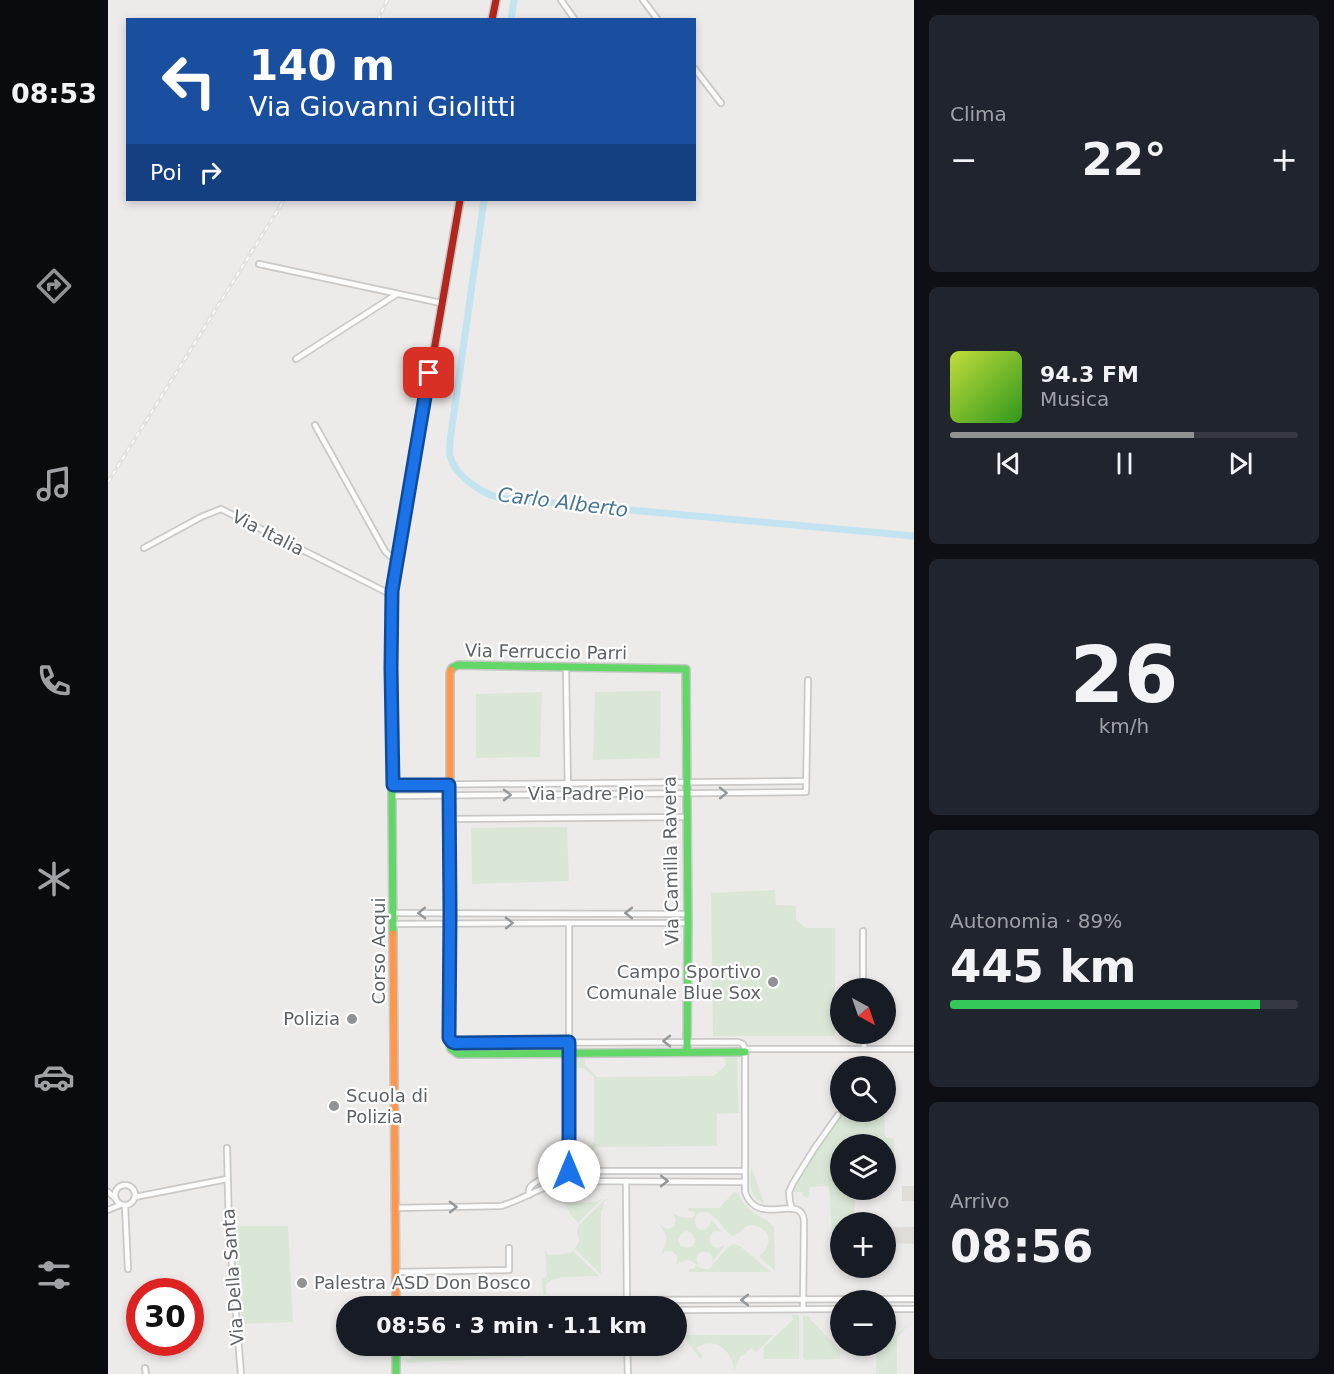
<!DOCTYPE html>
<html lang="it">
<meta charset="utf-8">
<style>
:root{--surface:#171b24;--page:#20242c;--text:#f1f3f6;--muted:#9ea1a6;--line:#363941;--accent:#909293}
body{margin:0;font-family:"DejaVu Sans",sans-serif;background:var(--page);color:var(--text);height:100vh;display:flex;flex-direction:column;font-size:22px;white-space:nowrap}
*{box-sizing:border-box;margin:0}
p{font-size:20px;color:var(--muted)}
.icon{flex:none;width:33px;height:33px;fill:none;stroke:currentColor;stroke-width:2;stroke-linecap:round;stroke-linejoin:round}
.map{position:relative;flex:1;overflow:hidden}
.panel{display:flex;flex-direction:column;gap:15px;padding:15px;background:#0d0f14;width:420px}
.panel>*{flex:none}
.guide{position:absolute;left:18px;top:18px;width:570px;height:183px;border-radius:0px;box-shadow:0 3px 9px #0003;background:#1a4fa0;color:#fff;overflow:hidden}
.needle{width:39px;rotate:140deg}
.tools{position:absolute;left:722px;top:978px;display:grid;gap:12px}
.tools a{display:grid;place-items:center;width:66px;height:66px;border-radius:50%;background:var(--surface);box-shadow:0 3px 9px #0003;font-size:30px}
.speed{position:absolute;left:18px;top:1278px;display:flex;gap:12px;font-size:30px;font-weight:700;text-align:center}
.speed>*{display:grid;place-content:center;width:78px;height:78px;border-radius:50%;background:var(--surface);box-shadow:0 3px 9px #0003;line-height:1}
.speed .limit{border:9px solid #d22;background:#fff;color:#111}
.pin{position:absolute;display:grid;place-items:center;width:51px;height:51px;color:#fff;margin:-26px;border-radius:12px;box-shadow:0 3px 9px #0006}
.me{position:absolute;width:66px;margin:-33px;rotate:0deg;stroke-linejoin:round;filter:drop-shadow(0 0 4px #0008)}
.turn{display:flex;align-items:center;gap:21px;height:126px;padding:0 24px;font-size:27px}
.turn .icon{width:78px;height:78px;stroke-width:2.5}
.turn b{display:block;font-size:42px;line-height:51px}
.then{display:flex;align-items:center;height:57px;padding:0 24px;background:#0003;gap:12px;font-size:22px}
.big{font-size:45px;font-weight:600;line-height:1.1}
.panel .widget{flex:1;display:flex;flex-direction:column;justify-content:center;gap:9px;min-width:0;padding:0 21px;border-radius:9px;background:var(--page)}
.panel .dial{align-items:center;gap:0}
.dial b{font-size:78px;line-height:1}
.song{display:flex;align-items:center;gap:18px}
.cover{width:72px;height:72px;border-radius:9px;background:linear-gradient(135deg,hsl(70 70% 55%),hsl(110 70% 35%))}
.played{height:6px;border-radius:3px;background:linear-gradient(90deg,var(--accent) 70%,var(--line) 70%)}
.keys{display:flex;justify-content:space-around;direction:ltr}
.heat{display:flex;justify-content:space-between;align-items:center;font-size:33px;direction:ltr}
.charge{height:9px;border-radius:4px;background:linear-gradient(90deg,#34c759 89%,var(--line) 0)}
.trip{position:absolute;left:228px;top:1296px;width:351px;height:60px;border-radius:30px;background:var(--surface);box-shadow:0 3px 9px #0003;font-weight:600;line-height:60px;text-align:center}
main{display:flex;flex:1;min-height:0}
.tab-bar{display:flex;flex-direction:column;width:108px;justify-content:space-around;align-items:center;background:#090b0e;color:var(--muted)}
.tab-bar .icon{width:42px;height:42px}
.tab-bar .on{color:var(--accent)}
.tab-bar b{font-size:27px;color:var(--text)}
.map>svg:first-child{display:block}
</style>
<main>
<nav class="tab-bar">
<b>08:53</b>
<svg class="icon on" aria-label="directions" viewBox="0 0 24 24"><path d="M12 3l9 9-9 9-9-9zM9 14v-3h6M13 9l2 2-2 2"/></svg>
<svg class="icon" aria-label="music" viewBox="0 0 24 24"><path d="M9 18V5l10-2v13"/><circle cx="6" cy="18" r="3"/><circle cx="16" cy="16" r="3"/></svg>
<svg class="icon" aria-label="phone" viewBox="0 0 24 24"><path d="M5 4h4l2 5-3 2q2 4 5 5l2-3 5 2v4C11 20 4 13 5 4z"/></svg>
<svg class="icon" aria-label="climate" viewBox="0 0 24 24"><path d="M12 3v18M4 7l16 10M4 17L20 7"/></svg>
<svg class="icon" aria-label="car" viewBox="0 0 24 24"><path d="M5 17H2v-5l4-1 3-4h7l3 4 3 1v5h-3M9 17h6M6 11h13"/><circle cx="7" cy="17" r="2"/><circle cx="17" cy="17" r="2"/></svg>
<svg class="icon" aria-label="filters" viewBox="0 0 24 24"><path d="M4 7h16M4 17h16"/><circle cx="9" cy="7" r="2"/><circle cx="15" cy="17" r="2"/></svg>
</nav>
<div class="map">
<svg width="806" height="1374" viewBox="0 0 806 1374">
<rect width="100%" height="100%" fill="#edebe9"/>
<g fill="#e0ddd9">
<rect x="794" y="1186" width="12" height="15"/>
<path d="M777 1227H806V1244L777 1243Z"/>
</g>
<g fill="#dae7d6" fill-rule="evenodd">
<path d="M553 691 552 758 485 760 487 692Z"/>
<path d="M434 692 432 757 368 758V694Z"/>
<path d="M459 827 461 881 364 884 363 828Z"/>
<path d="M667 890 668 905 688 906V920L698 928H727V1036H605L603 893Z"/>
<path d="M617 1056H629L631 1113 609 1114V1146L489 1147 478 1157 477 1165H466L467 1153H475L486 1142V1077L475 1068H466V1057H477V1065L489 1077 606 1076 618 1065Z"/>
<path d="M732 1112H776L777 1137 786 1138V1165L777 1164V1144H732V1190H768L769 1196H747L746 1222H732V1226L726 1231 724 1236 721 1186 702 1187 700 1198 695 1196 694 1192H681L685 1183Z"/>
<path d="M643 1166 656 1203C640 1197 642 1181 643 1166Z"/>
<path d="M626 1192 631 1194C637 1212 653 1215 666 1226L667 1271 651 1256C655 1253 659 1250 660 1244 663 1234 653 1224 642 1225 635 1227 632 1234 625 1236 612 1229 605 1204 589 1214 582 1230 599 1237 604 1220L614 1232 607 1231C602 1234 600 1239 603 1245L610 1248 617 1245 605 1261 603 1254C593 1247 584 1256 591 1266L585 1262 579 1260 567 1265 569 1261V1256L564 1251H557L553 1255C559 1239 562 1240 552 1225L559 1229 566 1227 568 1219 564 1213C572 1217 578 1220 587 1216L586 1214 587 1212 581 1211 580 1209 581 1208H611ZM578 1231 584 1233 587 1240 585 1246 579 1248 573 1246 570 1240 573 1234Z"/>
<path d="M495 1198 470 1223 462 1214 457 1203 488 1202Z"/>
<path d="M498 1199H500L496 1202 494 1210 493 1211V1274L467 1249 471 1241 469 1232 471 1225Z"/>
<path d="M127 1226H180L185 1322 134 1324Z"/>
<path d="M626 1244 632 1246 663 1272H580L582 1269 587 1268V1265L595 1269H601L620 1247Z"/>
<path d="M437 1251 440 1255C450 1253 456 1256 465 1251L491 1276 452 1277 451 1279 443 1280 438 1285V1295H435L434 1280 439 1275Z"/>
<path d="M683 1315H691V1358L690 1359H656L655 1348 686 1319Z"/>
<path d="M695 1316H703L701 1318 732 1350V1359L697 1360 695 1358Z"/>
<path d="M799 1325 798 1327 789 1337V1374H768V1366L769 1353Z"/>
<path d="M569 1335H666L648 1352 643 1348 635 1356 633 1355 627 1369 626 1371C625 1356 614 1341 598 1344 594 1344 591 1346 588 1348L595 1356 592 1359 577 1338 569 1342Z"/>
<path d="M346 1346H434L415 1357 298 1363V1359H303L304 1356 346 1355Z"/>
<path d="M733 1346H773L768 1351 753 1353 747 1347Z"/>
</g>
<g fill="none" stroke-linecap="round" stroke-linejoin="round">
<g stroke="#c3e3f1" stroke-width="7">
<path d="M403 20 406 0"/>
<path d="M376 200 342 441C342 446 341 451 342 456 347 476 372 492 391 498L806 536"/>
</g>
<defs>
<g id="street">
<path d="M453 0 467 20"/>
<path d="M535 0 550 20"/>
<path d="M586 68 613 103"/>
<path d="M151 264 333 303"/>
<path d="M188 359 289 294"/>
<path d="M207 425 277 551 282 556 289 560"/>
<path d="M36 548 93 517 113 509 284 595"/>
<path d="M458 668 460 794"/>
<path d="M285 785 698 781"/>
<path d="M285 796 698 792 700 680"/>
<path d="M341 819 578 817"/>
<path d="M286 913 579 914"/>
<path d="M286 924 461 923H580"/>
<path d="M755 931V988"/>
<path d="M756 1034V1049H806"/>
<path d="M343 1041 347 1043 630 1042 635 1044 637 1049V1192C650 1229 693 1191 696 1221L695 1309"/>
<path d="M637 1049H756"/>
<path d="M119 1148 121 1229 133 1374"/>
<path d="M461 1181V923"/>
<path d="M518 1181 519 1306"/>
<circle cx="17" cy="1195" r="10"/>
<path d="M0 1192 7 1198"/>
<path d="M421 1195C421 1190 420 1189 423 1186 430 1179 451 1172 461 1171H636"/>
<path d="M27 1197 119 1179"/>
<path d="M17 1206 20 1269"/>
<path d="M286 1208 393 1206C417 1199 436 1184 461 1181L636 1182"/>
<path d="M684 1209 682 1202 681 1192 685 1183 706 1149 730 1115"/>
<path d="M0 1210 12 1205"/>
<path d="M287 1272 401 1270V1248"/>
<path d="M288 1305 519 1300 806 1299"/>
<path d="M777 1309H806"/>
<path d="M568 1310 732 1309"/>
<path d="M519 1346 520 1374"/>
<path d="M37 1368 38 1374"/>
</g>
<g id="fast">
<path d="M343 670 344 668 350 665 578 669 580 923 579 1052"/>
<path d="M342 863 341 1038 343 1049 350 1054 637 1052"/>
<path d="M285 934 283 668 285 585 298 513"/>
<path d="M288 1346V1374"/>
</g>
<g id="slow">
<path d="M342 863V673L343 670"/>
<path d="M285 934 288 1306"/>
</g>
<g id="jam">
<path d="M384 20 388 0"/>
<path d="M298 513 352 200"/>
</g>
</defs>
<use href="#street" stroke="#cac9c8" stroke-width="8"/>
<use href="#fast" stroke="#c7c8c8" stroke-width="10"/>
<use href="#slow" stroke="#c7c8c8" stroke-width="10"/>
<use href="#jam" stroke="#c7c8c8" stroke-width="10"/>
<use href="#street" stroke="#fcfcfc" stroke-width="4.5"/>
<use href="#fast" stroke="#63d668" stroke-width="7"/>
<use href="#slow" stroke="#ff974d" stroke-width="7"/>
<use href="#jam" stroke="#b3261e" stroke-width="7"/>
<defs>
<g id="rail">
<path d="M270 20 279 0"/>
<path d="M0 482 176 200"/>
</g>
</defs>
<use href="#rail" stroke="#e3e2e2" stroke-width="4"/>
<use href="#rail" stroke="#fff" stroke-width="1.5" stroke-dasharray="4.5" stroke-linecap="butt"/>
</g>
<defs><path id="oneway-chevron" d="M-2-3.5L2.5 0L-2 3.5" fill="none" stroke-width="1.6" stroke-linecap="round" stroke-linejoin="round" transform="scale(1.5)"/></defs>
<g stroke="#95989a">
<use href="#oneway-chevron" transform="translate(615 793) rotate(-1)"/>
<use href="#oneway-chevron" transform="translate(399 795) rotate(-1)"/>
<use href="#oneway-chevron" transform="translate(314 913) rotate(179)"/>
<use href="#oneway-chevron" transform="translate(521 913) rotate(-180)"/>
<use href="#oneway-chevron" transform="translate(401 923) rotate(-1)"/>
<use href="#oneway-chevron" transform="translate(559 1041) rotate(180)"/>
<use href="#oneway-chevron" transform="translate(556 1181)"/>
<use href="#oneway-chevron" transform="translate(345 1207) rotate(-1)"/>
<use href="#oneway-chevron" transform="translate(637 1300) rotate(180)"/>
</g>
<g fill="none" stroke-linecap="round" stroke-linejoin="round">
<defs>
<path id="route" d="M321 373 284 591 283 668 285 785H341L342 913 341 1038 344 1042 347 1043 461 1042V1171"/>
</defs>
<use href="#route" stroke="#114b97" stroke-width="15"/>
<use href="#route" stroke="#1a73e8" stroke-width="10"/>
</g>
<g fill="#909293" stroke="#fff" stroke-width="2">
<circle cx="665" cy="982" r="6"/>
<circle cx="244" cy="1019" r="6"/>
<circle cx="226" cy="1106" r="6"/>
<circle cx="194" cy="1283" r="6"/>
</g>
<g text-anchor="middle" stroke-width="4.5" stroke-linejoin="round" paint-order="stroke">
<g font-size="18" fill="#5e6265" stroke="#fff">
<text transform="translate(160 533) rotate(27)" y="6">Via Italia</text>
<text transform="translate(438 652) rotate(1)" y="6">Via Ferruccio Parri</text>
<text x="478" y="800">Via Padre Pio</text>
<text transform="translate(563 861) rotate(-91)" y="6">Via Camilla Ravera</text>
<text transform="translate(271 951) rotate(-90)" y="6">Corso Acqui</text>
<text transform="translate(125 1277) rotate(-94)" y="6">Via Della Santa</text>
</g>
<g font-size="18" fill="#5e6265" stroke="#fff" text-anchor="end">
<text x="653" y="978">Campo Sportivo<tspan x="653" dy="21">Comunale Blue Sox</tspan></text>
<text x="232" y="1025">Polizia</text>
<text x="238" y="1102" text-anchor="start">Scuola di<tspan x="238" dy="21">Polizia</tspan></text>
<text x="206" y="1289" text-anchor="start">Palestra ASD Don Bosco</text>
</g>
<g font-size="20" font-style="italic" fill="#487795" stroke="#fff">
<text transform="translate(455 502) rotate(7)" y="7">Carlo Alberto</text>
</g>
</g>
</svg>
<div class="tools">
<a><svg class="needle" viewBox="-14 -14 28 28"><path d="M0-13l5 13h-10z" fill="#e53935"/><path d="M0 13l5-13h-10z" fill="#9ea1a6"/></svg></a>
<a><svg class="icon" aria-label="search" viewBox="0 0 24 24"><circle cx="10" cy="10" r="6"/><path d="M15 15l6 6"/></svg></a>
<a><svg class="icon" aria-label="layers" viewBox="0 0 24 24"><path d="M12 4l9 5-9 5-9-5zM3 14l9 5 9-5"/></svg></a>
<a>+</a>
<a>−</a>
</div>
<div class="speed"><div class="limit">30</div></div>
<div class="pin" style="left:321px;top:373px;background:#d93025"><svg class="icon" aria-label="arrive" viewBox="0 0 24 24"><path d="M6 21V4h12l-3 4 3 4H6"/></svg></div>
<svg class="me" style="left:461px;top:1171px" viewBox="-20 -20 40 40"><circle r="19" fill="#fff"/><path d="M0-13L10 11 0 6-10 11z" fill="#1a73e8"/></svg>
<div class="trip">08:56 · 3 min · 1.1 km</div>
<div class="guide">
<div class="turn"><svg class="icon" aria-label="left" viewBox="0 0 24 24"><path d="M17 20v-9H6M10 6l-5 5 5 5"/></svg><div><b>140 m</b>Via Giovanni Giolitti</div></div>
<div class="then">Poi<svg class="icon" aria-label="right" viewBox="0 0 24 24"><path d="M7 20v-9h11M14 6l5 5-5 5"/></svg></div>
</div>
</div>
<section class="panel">
<div class="widget"><p>Clima</p>
<div class="heat"><a>−</a><b class="big">22°</b><a>+</a></div>
</div>
<div class="widget">
<div class="song"><i class="cover"></i><div><b>94.3 FM</b><p>Musica</p></div></div>
<div class="played"></div>
<div class="keys"><svg class="icon" aria-label="previous" viewBox="0 0 24 24"><path d="M18 5L8 12l10 7zM5 5v14"/></svg><svg class="icon" aria-label="pause" viewBox="0 0 24 24"><path d="M8 5v14M16 5v14"/></svg><svg class="icon" aria-label="next" viewBox="0 0 24 24"><path d="M6 5l10 7-10 7zM19 5v14"/></svg></div>
</div>
<div class="widget dial"><b>26</b><p>km/h</p></div>
<div class="widget"><p>Autonomia · 89%</p><b class="big">445 km</b><div class="charge"></div></div>
<div class="widget"><p>Arrivo</p><b class="big">08:56</b></div>
</section>
</main>
